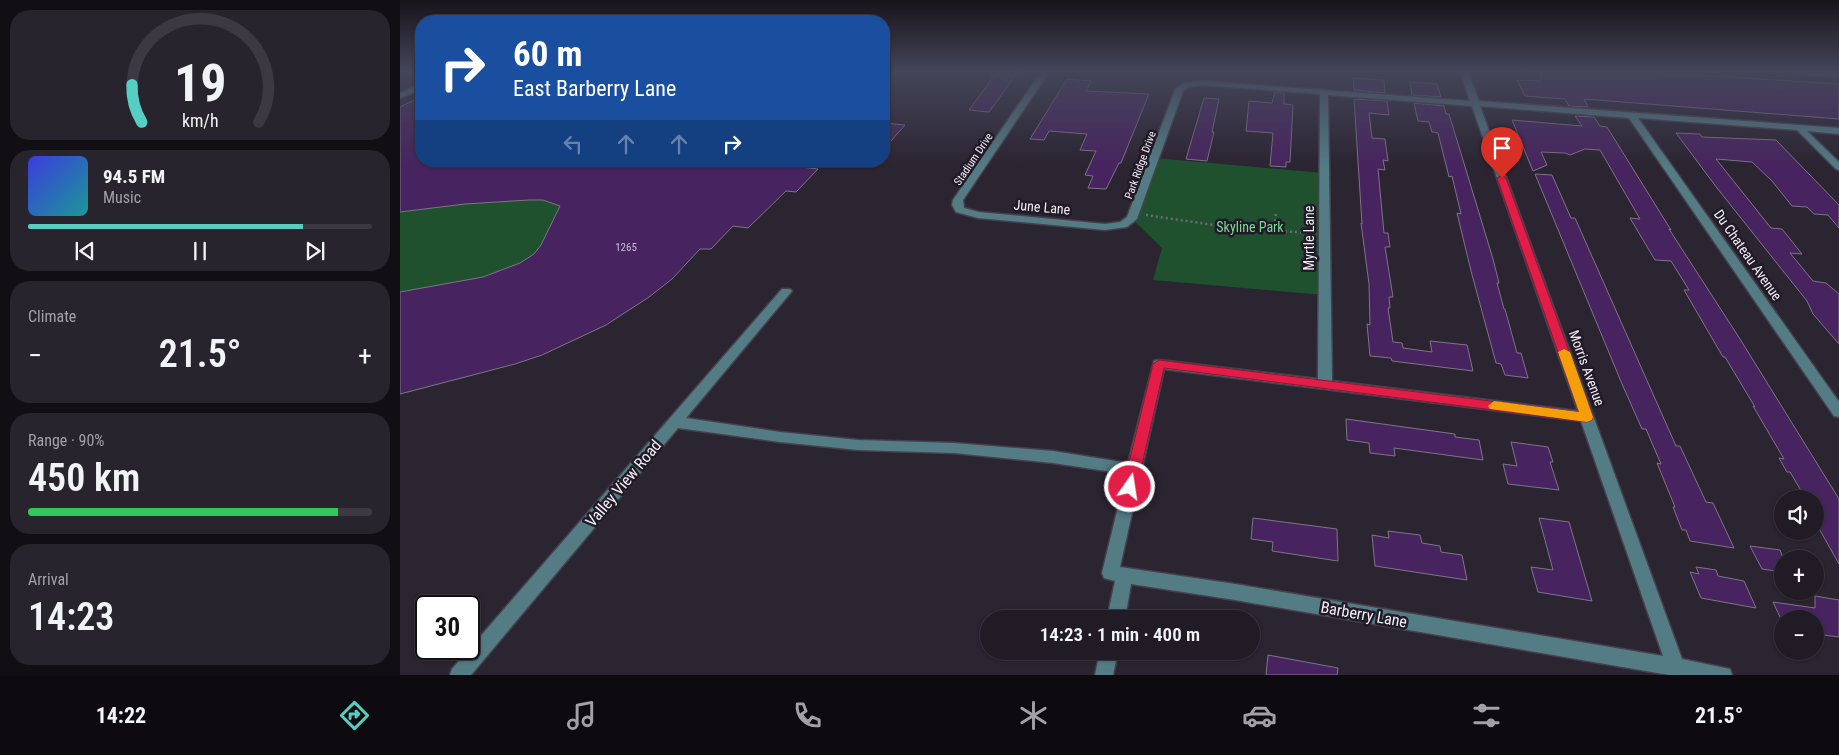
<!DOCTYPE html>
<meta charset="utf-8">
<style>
:root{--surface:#201b25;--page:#28242d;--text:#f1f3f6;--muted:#a2a1a7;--line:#3d3942;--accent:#56cec3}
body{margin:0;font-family:"Roboto Condensed",sans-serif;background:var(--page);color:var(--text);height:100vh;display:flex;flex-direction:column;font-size:19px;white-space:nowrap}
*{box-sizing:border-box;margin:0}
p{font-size:16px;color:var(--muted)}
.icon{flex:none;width:28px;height:28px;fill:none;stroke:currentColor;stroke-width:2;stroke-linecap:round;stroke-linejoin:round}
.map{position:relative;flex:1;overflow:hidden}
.details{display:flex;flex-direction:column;gap:10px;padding:10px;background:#120f14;width:400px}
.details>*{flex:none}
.guide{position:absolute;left:15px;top:15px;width:475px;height:152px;border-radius:20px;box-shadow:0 1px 4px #0004,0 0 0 1px var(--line);background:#1a4fa0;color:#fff;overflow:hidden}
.fabs{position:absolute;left:1374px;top:490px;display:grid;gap:10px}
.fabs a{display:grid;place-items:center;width:50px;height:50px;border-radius:50%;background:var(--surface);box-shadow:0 1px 4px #0004,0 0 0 1px var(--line);font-size:25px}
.speed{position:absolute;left:15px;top:595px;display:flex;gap:10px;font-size:25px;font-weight:700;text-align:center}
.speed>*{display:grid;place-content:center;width:65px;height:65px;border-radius:50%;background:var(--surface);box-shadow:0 1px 4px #0004,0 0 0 1px var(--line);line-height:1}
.speed .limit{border:2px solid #111;border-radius:8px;background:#fff;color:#111}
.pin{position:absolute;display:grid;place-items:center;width:42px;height:42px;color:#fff;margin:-51px -21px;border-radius:50% 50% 50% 0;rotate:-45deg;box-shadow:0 0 5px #0007}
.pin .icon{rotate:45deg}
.me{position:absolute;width:55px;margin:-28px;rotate:13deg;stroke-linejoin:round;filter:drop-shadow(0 0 4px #0008)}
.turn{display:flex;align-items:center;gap:18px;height:105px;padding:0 15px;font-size:22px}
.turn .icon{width:65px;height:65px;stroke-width:2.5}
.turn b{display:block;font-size:35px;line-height:42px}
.lanes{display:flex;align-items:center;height:48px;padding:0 15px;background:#0003;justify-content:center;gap:25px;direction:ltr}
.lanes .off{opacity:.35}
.big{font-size:38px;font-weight:600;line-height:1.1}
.details .card{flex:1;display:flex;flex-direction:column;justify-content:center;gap:8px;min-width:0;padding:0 18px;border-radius:20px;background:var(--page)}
.details .dial{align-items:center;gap:0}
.dial svg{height:130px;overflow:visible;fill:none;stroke:var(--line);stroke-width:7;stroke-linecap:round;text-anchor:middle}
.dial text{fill:var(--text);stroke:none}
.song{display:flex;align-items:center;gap:15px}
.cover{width:60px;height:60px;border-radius:8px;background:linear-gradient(135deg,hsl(240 70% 55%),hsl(180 70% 35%))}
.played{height:5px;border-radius:2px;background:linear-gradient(90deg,var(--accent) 80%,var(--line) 80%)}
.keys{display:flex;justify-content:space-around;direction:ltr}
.heat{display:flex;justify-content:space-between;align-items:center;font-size:28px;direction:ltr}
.charge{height:8px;border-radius:4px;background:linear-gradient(90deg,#34c759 90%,var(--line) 0)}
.trip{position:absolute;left:580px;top:610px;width:280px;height:50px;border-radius:25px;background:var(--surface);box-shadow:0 1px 4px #0004,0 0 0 1px var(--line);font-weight:600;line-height:50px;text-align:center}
.menu{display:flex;height:80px;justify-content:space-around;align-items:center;background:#0d0b0f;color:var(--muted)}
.menu .icon{width:35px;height:35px}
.menu .active{color:var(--accent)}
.menu b{font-size:22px;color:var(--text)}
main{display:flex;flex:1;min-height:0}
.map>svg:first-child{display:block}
</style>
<main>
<section class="details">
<div class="card dial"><svg viewBox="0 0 100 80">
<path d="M14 69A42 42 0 1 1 86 69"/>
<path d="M14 69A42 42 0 0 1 8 46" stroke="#56cec3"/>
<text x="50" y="56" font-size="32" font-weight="700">19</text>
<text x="50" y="72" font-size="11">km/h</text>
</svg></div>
<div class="card">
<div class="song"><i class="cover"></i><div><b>94.5 FM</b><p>Music</p></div></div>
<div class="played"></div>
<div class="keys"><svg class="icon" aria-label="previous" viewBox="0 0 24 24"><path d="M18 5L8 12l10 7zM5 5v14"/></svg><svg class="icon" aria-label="pause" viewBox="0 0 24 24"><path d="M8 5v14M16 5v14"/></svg><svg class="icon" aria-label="next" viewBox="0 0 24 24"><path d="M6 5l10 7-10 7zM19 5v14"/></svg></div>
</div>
<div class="card"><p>Climate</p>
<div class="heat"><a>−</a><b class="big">21.5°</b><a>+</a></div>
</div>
<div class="card"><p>Range · 90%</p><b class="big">450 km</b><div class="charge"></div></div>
<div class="card"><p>Arrival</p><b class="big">14:23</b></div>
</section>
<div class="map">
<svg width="1439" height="675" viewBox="0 0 1439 675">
<rect width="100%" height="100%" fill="#2b2431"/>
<g fill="#1f512f">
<path d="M21 97V161H387L384 165 418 169 396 192 371 190 348 228 333 226 311 249H300C234 322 156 354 63 378 42 383 21 390 0 394V107Z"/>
<path d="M755 158 924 173V295L753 280 762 248 732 219Z"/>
</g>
<g fill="#47245f" stroke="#7e7585">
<path d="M597 72H618L589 112 569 110Z"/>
<path d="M1141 72H1251L1439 84V119L1184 99 1188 107 1169 106 1165 99 1125 96 1117 80 1141 81Z"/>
<path d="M953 78 984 80 985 93 954 90Z"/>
<path d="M667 79 691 81 686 91 749 94 721 163H719L706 189 688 188 693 176 685 175 696 151 680 150 687 134 649 131 644 140 630 139Z"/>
<path d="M1010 82 1037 84 1041 97 1012 95Z"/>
<path d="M875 92 884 93V104L893 105 890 162H886V167L870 166 873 133 846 131 849 101 872 103Z"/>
<path d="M21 97V161H387L383 165 418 169 396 192 386 191 348 228 333 226 311 249H300L272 279 249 297 206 325 142 355 115 364 0 394V292L83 277 120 263 134 254 141 245 160 206 143 200H129L65 204 0 212V107Z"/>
<path d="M804 98 819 99 812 132H814L807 161 786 159Z"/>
<path d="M954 99 987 101 989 115 969 113 972 138 985 139 988 161 983 160 985 170 978 169 984 233H988L990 247H985L993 297H989L990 308H988L993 342 1002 343 1003 348 1032 352 1030 341 1067 345 1073 371 992 361 991 358 970 356 967 324 970 325 969 284 961 223 962 224Z"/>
<path d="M1014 103 1044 106 1046 114H1049L1093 259 1099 283H1097L1104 309H1105L1117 353H1121L1128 378 1105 375 1101 364 1096 363 1071 271 1057 213 1061 214 1052 176 1049 177 1038 133 1032 132 1029 122 1018 121Z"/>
<path d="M1175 116 1194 117 1200 126 1207 127 1271 230 1269 229 1340 339 1439 499V564L1417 525H1422L1415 513V499H1406L1390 472H1387L1379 458 1384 459 1353 406 1355 407 1325 357H1323L1284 290H1289L1271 261 1255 260 1230 218 1240 219 1200 150 1185 149 1170 155 1165 153 1141 152 1147 165 1133 171 1112 120 1182 126Z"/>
<path d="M484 123 505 125 484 149Z"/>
<path d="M1276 133 1300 134 1302 137 1376 140 1439 205V228L1428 215 1414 214 1407 207 1392 206 1372 181 1352 162 1316 159 1371 228 1382 229 1402 254 1390 253 1413 281 1426 283 1439 294V344L1413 314 1407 301 1317 188Z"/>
<path d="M1135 174 1152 175 1171 218H1175L1276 446H1280L1306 502 1313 503 1334 548 1290 541 1286 530H1282L1273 507H1275L1257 463 1261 464 1246 429H1242L1222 384Z"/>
<path d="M946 419 1055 434V437L1079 440 1083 460 994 448 995 456 970 453 969 443 947 440Z"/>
<path d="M1111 442 1148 447 1153 462H1150L1159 490 1108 484 1103 464 1117 466Z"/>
<path d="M853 518 937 529 938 561 872 551 873 542 851 539Z"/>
<path d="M1139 518 1169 522 1192 601 1138 592 1131 567 1153 570Z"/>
<path d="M988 531 1020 535 1022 543 1040 546 1041 552 1062 555 1067 580 975 566 972 535 989 538Z"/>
<path d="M1350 546 1380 550 1382 555V572L1362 569Z"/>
<path d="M1296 567 1316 570 1318 576 1344 581 1356 608 1301 598 1290 572 1299 574Z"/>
<path d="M1415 596 1439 600V637L1415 634V619H1381L1373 602 1415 608Z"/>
<path d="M868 655 938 668 937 675H866Z"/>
</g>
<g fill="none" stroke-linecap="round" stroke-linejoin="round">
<defs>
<g id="minor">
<path d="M641 72H649L563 200 564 208 579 212 705 224 720 222 727 217 775 90 783 83 802 81 1070 101 1060 72H1068L1079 101 1439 128V134L1407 131 1439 162V170L1436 169 1397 130 1238 118 1439 402V417L1434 416 1229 118 1080 106 1282 659 1330 669 1332 675H1269L835 600 731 584 725 619H707L715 581 704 578 702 573 726 474 653 463 554 453 458 450 380 442 278 428 71 675H50L52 669 382 289H390L392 291 286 418 380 432 458 440 554 443 653 451 728 463 754 361 759 360 918 379 920 94 802 85 788 87 783 91 737 219 727 227 705 230 578 218 556 212 552 205 553 200ZM928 95 1072 106 1178 411 932 381ZM764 369 1181 421 1263 656 835 584 720 567Z"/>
<path d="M1392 72 1439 73V77L1396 74Z"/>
<path d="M21 84V89L0 98V93Z"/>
<path d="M700 651H718L713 675H695Z"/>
</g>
</defs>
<use href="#minor" stroke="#47404d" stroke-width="3"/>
<g stroke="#706a75" stroke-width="2.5" stroke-dasharray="2 3" stroke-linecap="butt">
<path d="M746 215 834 228 911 233"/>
<path d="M874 231 876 214"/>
</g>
<use href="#minor" fill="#537c85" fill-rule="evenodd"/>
</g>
<linearGradient id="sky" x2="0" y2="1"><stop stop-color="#18141b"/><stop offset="0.43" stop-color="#44455a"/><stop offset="1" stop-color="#44455a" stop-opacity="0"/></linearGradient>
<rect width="1439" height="167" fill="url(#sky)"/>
<path fill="#e11d48" stroke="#92132f" d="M1102 175 1106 178 1193 417 1192 420 1187 422 764 368 737 487 735 491 730 493 725 491 723 487 753 364 759 360 1179 412 1097 178Z"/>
<path fill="#f59e0b" d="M1164 349 1170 352 1193 417 1192 420 1187 422 1090 409 1088 406 1094 401 1179 412 1158 352Z"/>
<g text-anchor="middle" stroke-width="5" stroke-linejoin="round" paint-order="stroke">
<g font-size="11" fill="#f2eef7" stroke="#211a27">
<text transform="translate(573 159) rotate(-56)" y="4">Stadium Drive</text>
<text transform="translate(740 165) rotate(-70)" y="4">Park Ridge Drive</text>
</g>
<g font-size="11" fill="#c7bcd1">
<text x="226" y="251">1265</text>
</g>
<g font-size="14" fill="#f2eef7" stroke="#211a27">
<text transform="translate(642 207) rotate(5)" y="5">June Lane</text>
<text transform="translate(909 238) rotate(-90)" y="5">Myrtle Lane</text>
<text transform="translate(1348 255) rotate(55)" y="5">Du Chateau Avenue</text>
<text transform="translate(1187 368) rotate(70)" y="5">Morris Avenue</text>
</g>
<g font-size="14" fill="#7ada95" stroke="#211a27">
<text x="850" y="232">Skyline Park</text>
</g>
<g font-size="16" fill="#f2eef7" stroke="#211a27">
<text transform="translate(223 483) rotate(-50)" y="6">Valley View Road</text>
<text transform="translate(964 614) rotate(10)" y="6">Barberry Lane</text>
</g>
</g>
</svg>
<div class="fabs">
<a><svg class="icon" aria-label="sound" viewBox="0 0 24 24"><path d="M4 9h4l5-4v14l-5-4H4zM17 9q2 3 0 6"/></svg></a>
<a>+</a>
<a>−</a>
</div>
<div class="speed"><div class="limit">30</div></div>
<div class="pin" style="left:1102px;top:178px;background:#d93025"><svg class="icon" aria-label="arrive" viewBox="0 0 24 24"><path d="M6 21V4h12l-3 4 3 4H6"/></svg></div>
<svg class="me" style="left:730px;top:487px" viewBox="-20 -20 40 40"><circle r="17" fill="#e11d48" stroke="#fff" stroke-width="3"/><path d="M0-11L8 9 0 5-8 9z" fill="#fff"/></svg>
<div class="trip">14:23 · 1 min · 400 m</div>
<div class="guide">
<div class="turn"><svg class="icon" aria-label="right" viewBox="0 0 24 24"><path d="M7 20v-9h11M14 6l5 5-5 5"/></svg><div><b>60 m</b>East Barberry Lane</div></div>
<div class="lanes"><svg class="icon off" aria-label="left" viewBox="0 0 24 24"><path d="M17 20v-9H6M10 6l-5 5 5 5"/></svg><svg class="icon off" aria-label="ahead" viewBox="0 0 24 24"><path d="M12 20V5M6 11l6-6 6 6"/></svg><svg class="icon off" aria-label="ahead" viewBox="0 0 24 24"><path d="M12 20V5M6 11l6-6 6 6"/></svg><svg class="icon" aria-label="right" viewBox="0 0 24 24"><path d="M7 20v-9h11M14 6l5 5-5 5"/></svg></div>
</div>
</div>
</main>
<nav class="menu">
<b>14:22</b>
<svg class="icon active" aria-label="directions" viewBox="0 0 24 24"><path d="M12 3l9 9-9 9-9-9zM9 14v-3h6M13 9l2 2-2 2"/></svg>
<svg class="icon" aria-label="music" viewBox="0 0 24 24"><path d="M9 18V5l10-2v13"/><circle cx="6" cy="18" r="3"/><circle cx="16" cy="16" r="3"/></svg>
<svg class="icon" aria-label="phone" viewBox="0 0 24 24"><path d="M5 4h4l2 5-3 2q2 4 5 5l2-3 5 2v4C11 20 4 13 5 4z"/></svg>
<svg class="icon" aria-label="climate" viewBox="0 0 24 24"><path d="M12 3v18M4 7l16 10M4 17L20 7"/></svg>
<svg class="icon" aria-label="car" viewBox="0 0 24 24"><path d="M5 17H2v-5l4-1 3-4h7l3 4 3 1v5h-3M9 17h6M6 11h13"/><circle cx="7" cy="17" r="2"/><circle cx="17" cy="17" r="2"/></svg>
<svg class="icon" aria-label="filters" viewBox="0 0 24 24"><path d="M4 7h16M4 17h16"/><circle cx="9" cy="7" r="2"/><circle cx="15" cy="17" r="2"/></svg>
<b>21.5°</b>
</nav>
